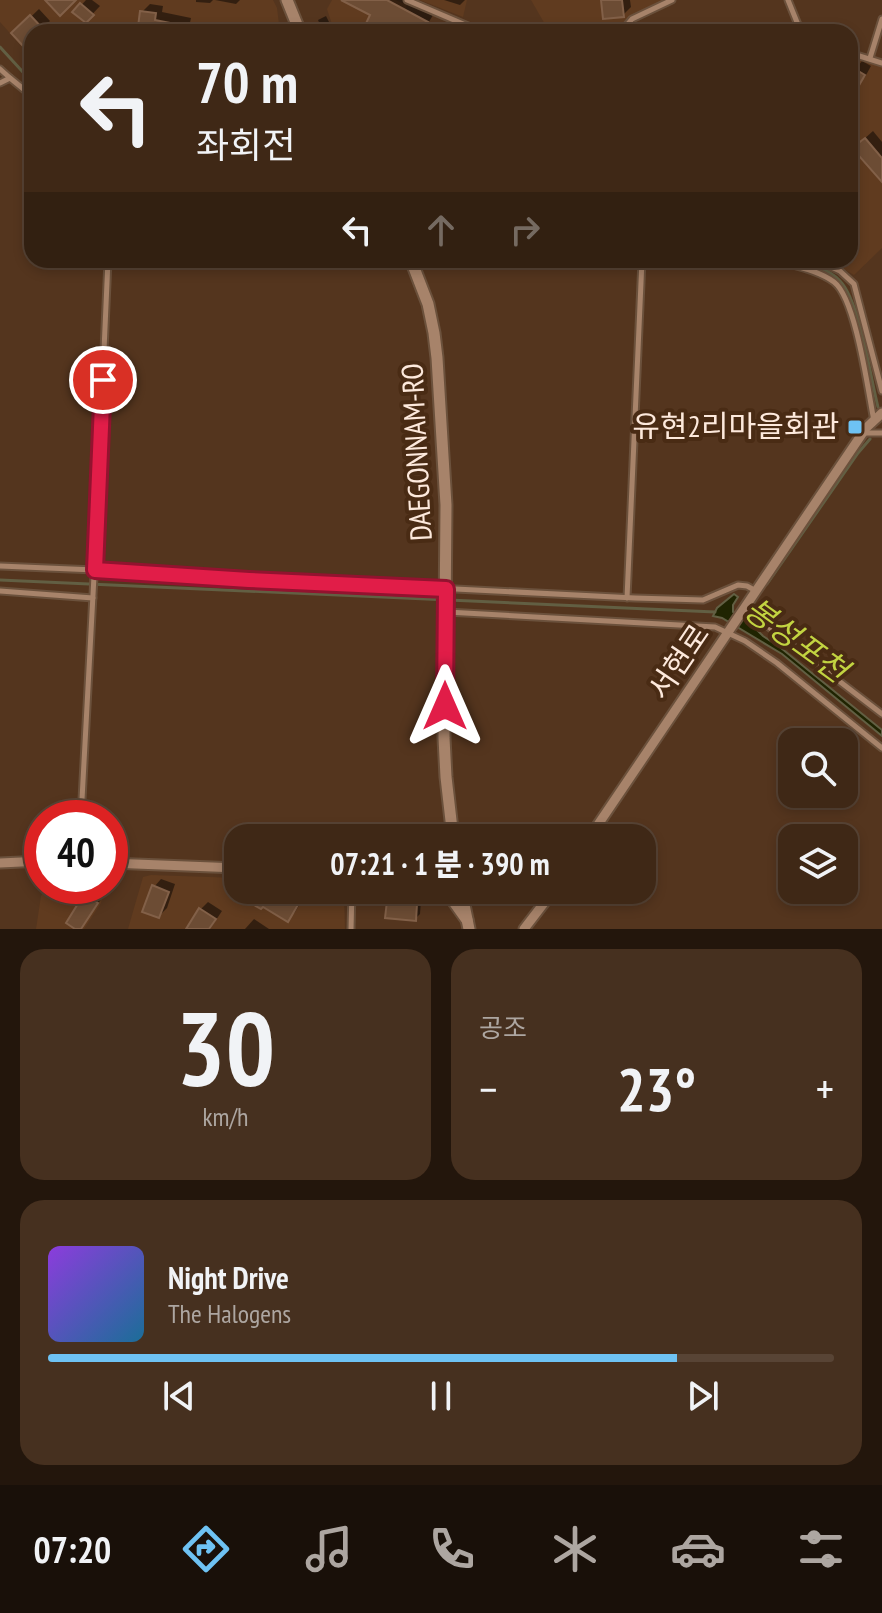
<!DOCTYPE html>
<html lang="ko">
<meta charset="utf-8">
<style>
:root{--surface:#3f2816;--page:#46301f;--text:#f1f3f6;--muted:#ada6a1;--line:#584435;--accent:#6ec2f3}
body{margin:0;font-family:"PT Sans Narrow","Noto Sans KR",sans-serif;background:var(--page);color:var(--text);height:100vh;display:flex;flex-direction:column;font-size:30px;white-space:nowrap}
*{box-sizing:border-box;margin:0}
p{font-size:26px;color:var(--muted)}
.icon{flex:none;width:44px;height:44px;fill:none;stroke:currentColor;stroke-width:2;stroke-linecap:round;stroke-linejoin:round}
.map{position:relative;height:929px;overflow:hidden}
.panel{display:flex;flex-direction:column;gap:20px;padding:20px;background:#23160c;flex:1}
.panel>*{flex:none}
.guide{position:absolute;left:24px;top:24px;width:834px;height:244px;border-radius:24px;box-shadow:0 4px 12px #0003,0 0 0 2px var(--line);background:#3f2816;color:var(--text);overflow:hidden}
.buttons{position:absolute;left:778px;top:728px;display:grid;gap:16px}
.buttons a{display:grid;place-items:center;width:80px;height:80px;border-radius:16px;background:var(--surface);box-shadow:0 4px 12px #0003,0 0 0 2px var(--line);font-size:40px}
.speed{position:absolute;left:24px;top:800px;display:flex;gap:16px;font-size:40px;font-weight:700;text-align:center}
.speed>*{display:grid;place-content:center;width:104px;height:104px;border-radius:50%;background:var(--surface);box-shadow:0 4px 12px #0003,0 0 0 2px var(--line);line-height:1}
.speed .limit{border:12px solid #d22;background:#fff;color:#111}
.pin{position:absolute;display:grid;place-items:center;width:68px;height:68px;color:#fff;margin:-34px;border:4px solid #fff;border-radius:50%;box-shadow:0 2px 8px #0007}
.me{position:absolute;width:88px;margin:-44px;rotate:0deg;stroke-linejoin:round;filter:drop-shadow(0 0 6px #0008)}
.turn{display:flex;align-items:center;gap:28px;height:168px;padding:0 40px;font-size:36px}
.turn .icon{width:104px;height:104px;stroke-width:2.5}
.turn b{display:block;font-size:56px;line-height:68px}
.lanes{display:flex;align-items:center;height:76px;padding:0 40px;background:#0003;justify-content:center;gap:40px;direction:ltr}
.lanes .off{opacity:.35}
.big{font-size:60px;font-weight:800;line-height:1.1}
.panel .card{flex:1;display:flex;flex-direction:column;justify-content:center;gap:12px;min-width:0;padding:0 28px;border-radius:24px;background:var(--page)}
.panel .dial{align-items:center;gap:0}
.dial b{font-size:104px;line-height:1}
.song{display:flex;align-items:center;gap:24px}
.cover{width:96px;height:96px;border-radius:12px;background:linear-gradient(135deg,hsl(270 70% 55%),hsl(200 70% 35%))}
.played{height:8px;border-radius:4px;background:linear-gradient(90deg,var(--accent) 80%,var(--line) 80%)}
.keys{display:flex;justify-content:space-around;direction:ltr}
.heat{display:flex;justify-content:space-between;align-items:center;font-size:44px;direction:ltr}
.panel .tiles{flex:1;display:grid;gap:20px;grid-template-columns:1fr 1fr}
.card:last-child{grid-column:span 2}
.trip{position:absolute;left:224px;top:824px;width:432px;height:80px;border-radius:24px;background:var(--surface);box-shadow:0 4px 12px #0003,0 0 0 2px var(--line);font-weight:800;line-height:80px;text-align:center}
.tabs{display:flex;height:128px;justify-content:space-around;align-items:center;background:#191009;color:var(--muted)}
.tabs .icon{width:56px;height:56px}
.tabs .active{color:var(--accent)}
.tabs b{font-size:36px;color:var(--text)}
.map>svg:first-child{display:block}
</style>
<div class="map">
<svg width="882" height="929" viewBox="0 0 882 929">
<rect width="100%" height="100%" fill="#54351e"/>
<g fill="#603b1f">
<path d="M0 0H273L277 8 280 32H32V58L0 22Z"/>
<path d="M332 0H395L407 5 395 32H330L332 24 327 9Z"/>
<path d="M420 0H467L463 17Z"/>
<path d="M531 0H666L633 16 617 32H545L546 26Z"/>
<path d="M850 56 882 67V248L854 275 828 260H850Z"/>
<path d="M151 875 238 878V890H342L344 896 345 929H128L143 877Z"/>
<path d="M48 886H104L101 903 84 929H36L41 896Z"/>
</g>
<path fill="#1f2401" stroke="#625f43" stroke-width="2" d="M734 594 738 597 733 605V612L745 618 763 636 781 648 882 730V736L782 654 722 618 713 616 717 608Z"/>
<g fill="#0007">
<path d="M86 0H92L100 6 86 21 75 12Z"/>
<path d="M196 0H213L210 3 196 2Z"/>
<path d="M215 0H240L236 4Z"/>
<path d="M345 0H405L433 15 423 32H365L372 14Z"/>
<path d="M444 0H465L460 5Z"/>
<path d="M603 0H630L631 7 623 15Z"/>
<path d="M150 4 163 6 162 12 191 18 188 32H170L142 12Z"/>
<path d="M39 9 50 21 39 32H32V39L14 33Z"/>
<path d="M326 16 330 24 322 29 318 20Z"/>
<path d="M862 61 871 66 865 77 858 84 850 80V76Z"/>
<path d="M873 131 882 142V180L863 140Z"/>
<path d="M161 879 175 884 167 908 159 916 154 887Z"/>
<path d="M93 888 104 895 86 921 79 929 86 896Z"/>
<path d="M263 890H282L287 893 289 890H306V894L295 912 287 919 255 903Z"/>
<path d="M394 897 421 900 420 914 415 919 389 902Z"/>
<path d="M208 902 222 911 210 929H188L201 909Z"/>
<path d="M254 919 269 929H245Z"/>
</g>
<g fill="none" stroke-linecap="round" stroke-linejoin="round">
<g stroke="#625f43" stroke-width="3">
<path d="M0 47 32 82"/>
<path d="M795 260C811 264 829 269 840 281 860 302 870 376 878 407"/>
<path d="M0 580 715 612"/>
<path d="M767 584 858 453 870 439"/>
</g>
</g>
<g fill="#6c4c34" stroke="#826048" stroke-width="2">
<path d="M45 0H76L60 16Z"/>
<path d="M341 0H387L428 22 423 32H362L370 15Z"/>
<path d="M601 0H622L624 17 603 19Z"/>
<path d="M80 3 94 15 86 23 72 12Z"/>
<path d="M140 11 156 13 155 20 196 28V32H168L138 27Z"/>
<path d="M30 15 46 32H32V42L25 48 11 33Z"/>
<path d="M850 66 865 75 858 87 850 82Z"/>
<path d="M865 138 882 158V182L852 148Z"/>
<path d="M152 885 169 892 159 918 142 912Z"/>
<path d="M261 890 280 901 287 890 299 896V903L288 922 263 907 261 909 252 904Z"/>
<path d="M84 894 98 903 81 929H75L66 923Z"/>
<path d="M387 901 417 904 416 921 385 918Z"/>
<path d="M199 908 216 919 209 929H186Z"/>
</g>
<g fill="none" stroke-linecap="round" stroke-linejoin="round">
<defs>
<g id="service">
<path d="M407 0 482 32"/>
<path d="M788 0 801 32"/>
<path d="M621 32 632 19 672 0"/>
<path d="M850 53 882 63"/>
<path d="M870 58 882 19"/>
<path d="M0 69 10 78"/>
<path d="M0 83 10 78 32 96"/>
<path d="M775 260C794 266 818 270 834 282 856 299 868 391 874 421"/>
<path d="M816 260 840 271 854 284 882 391"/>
<path d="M864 433H882"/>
<path d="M0 566 95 570 249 580 376 585 635 598 703 600 738 585 747 586 756 591"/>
<path d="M0 591 93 598"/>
<path d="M627 598 642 260"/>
<path d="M744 608 882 714"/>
<path d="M447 612 715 627 745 641 777 663 882 748"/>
<path d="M81 818 94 576 108 260"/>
<path d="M351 929 352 890"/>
</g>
<g id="minor">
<path d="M589 838 866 428 882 413"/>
<path d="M0 863 42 861"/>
<path d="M110 863 238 868"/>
<path d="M524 929 554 890"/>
</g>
<g id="tertiary">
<path d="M287 0 300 32"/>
<path d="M411 260 428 304 434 333 437 358 446 505 444 738 446 777 453 838"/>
<path d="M439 890 452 899 467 920"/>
<path d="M461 890 469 929"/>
</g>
</defs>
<use href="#service" stroke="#6b513c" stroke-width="9"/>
<use href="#minor" stroke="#6b513c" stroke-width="13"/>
<use href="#tertiary" stroke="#6b513c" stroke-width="15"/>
<use href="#service" stroke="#a7836a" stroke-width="5"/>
<use href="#minor" stroke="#a7836a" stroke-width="9"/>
<use href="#tertiary" stroke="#a7836a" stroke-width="11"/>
</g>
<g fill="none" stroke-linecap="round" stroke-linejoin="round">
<defs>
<path id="route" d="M103 380 95 570 249 580 446 589 445 706"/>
</defs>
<use href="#route" stroke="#92132f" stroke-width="20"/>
<use href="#route" stroke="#e11d48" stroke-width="14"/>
</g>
<rect fill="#6ec2f3" stroke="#492b14" stroke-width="3" x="847" y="419" width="16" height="16" rx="4"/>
<g text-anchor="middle" stroke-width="8" stroke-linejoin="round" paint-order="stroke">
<g font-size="30" fill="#fde9dc" stroke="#492b14" text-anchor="end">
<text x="839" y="437">유현2리마을회관</text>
</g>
<g font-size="30" fill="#fde9dc" stroke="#492b14">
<text transform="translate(417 452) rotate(-93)" y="10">DAEGONNAM-RO</text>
<text transform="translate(679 662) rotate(-56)" y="10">서현로</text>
</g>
<g font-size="32" font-style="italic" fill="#c2d341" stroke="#492b14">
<text transform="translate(796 640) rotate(36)" y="11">봉성포천</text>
</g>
</g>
</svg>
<div class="buttons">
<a><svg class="icon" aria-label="search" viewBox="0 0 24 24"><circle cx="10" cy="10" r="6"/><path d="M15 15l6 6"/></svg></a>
<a><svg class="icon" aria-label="layers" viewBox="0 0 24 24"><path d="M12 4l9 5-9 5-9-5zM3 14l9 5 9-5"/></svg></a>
</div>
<div class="speed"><div class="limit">40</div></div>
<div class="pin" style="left:103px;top:380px;background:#d93025"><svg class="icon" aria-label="arrive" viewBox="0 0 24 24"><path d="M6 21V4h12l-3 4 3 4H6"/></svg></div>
<svg class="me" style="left:445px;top:706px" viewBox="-20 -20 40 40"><path d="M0-17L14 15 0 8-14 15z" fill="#e11d48" stroke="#fff" stroke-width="4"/></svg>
<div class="trip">07:21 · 1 분 · 390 m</div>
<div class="guide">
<div class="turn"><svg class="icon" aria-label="left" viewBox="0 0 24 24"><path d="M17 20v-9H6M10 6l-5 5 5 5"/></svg><div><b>70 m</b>좌회전</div></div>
<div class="lanes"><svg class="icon" aria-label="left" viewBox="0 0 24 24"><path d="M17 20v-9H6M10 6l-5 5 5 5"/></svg><svg class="icon off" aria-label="ahead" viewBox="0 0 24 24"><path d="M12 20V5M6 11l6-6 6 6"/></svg><svg class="icon off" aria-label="right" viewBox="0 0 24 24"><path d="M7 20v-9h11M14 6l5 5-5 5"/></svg></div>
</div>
</div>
<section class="panel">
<div class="tiles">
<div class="card dial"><b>30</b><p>km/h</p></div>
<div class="card"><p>공조</p>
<div class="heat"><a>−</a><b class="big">23°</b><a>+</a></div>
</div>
<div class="card">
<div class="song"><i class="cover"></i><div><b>Night Drive</b><p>The Halogens</p></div></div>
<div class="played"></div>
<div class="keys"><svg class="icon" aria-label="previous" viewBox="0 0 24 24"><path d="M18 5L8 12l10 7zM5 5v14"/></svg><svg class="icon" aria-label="pause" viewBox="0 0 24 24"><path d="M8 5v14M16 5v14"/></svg><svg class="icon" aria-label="next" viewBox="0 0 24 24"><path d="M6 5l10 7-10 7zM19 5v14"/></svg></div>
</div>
</div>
</section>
<nav class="tabs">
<b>07:20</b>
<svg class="icon active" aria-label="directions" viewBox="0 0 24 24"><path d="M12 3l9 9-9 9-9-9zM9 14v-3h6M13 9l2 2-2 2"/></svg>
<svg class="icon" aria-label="music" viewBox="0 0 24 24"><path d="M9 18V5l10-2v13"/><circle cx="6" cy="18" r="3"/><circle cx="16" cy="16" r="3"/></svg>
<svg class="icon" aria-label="phone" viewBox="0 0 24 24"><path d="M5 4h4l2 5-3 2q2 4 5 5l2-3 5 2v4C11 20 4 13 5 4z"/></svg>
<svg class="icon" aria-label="climate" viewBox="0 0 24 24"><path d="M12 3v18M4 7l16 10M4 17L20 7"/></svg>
<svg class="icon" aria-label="car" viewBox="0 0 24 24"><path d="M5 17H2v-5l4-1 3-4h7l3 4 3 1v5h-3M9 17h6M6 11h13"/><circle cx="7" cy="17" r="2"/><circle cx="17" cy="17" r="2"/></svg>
<svg class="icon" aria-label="filters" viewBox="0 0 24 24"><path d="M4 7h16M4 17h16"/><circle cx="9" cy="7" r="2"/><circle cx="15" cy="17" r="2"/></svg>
</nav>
